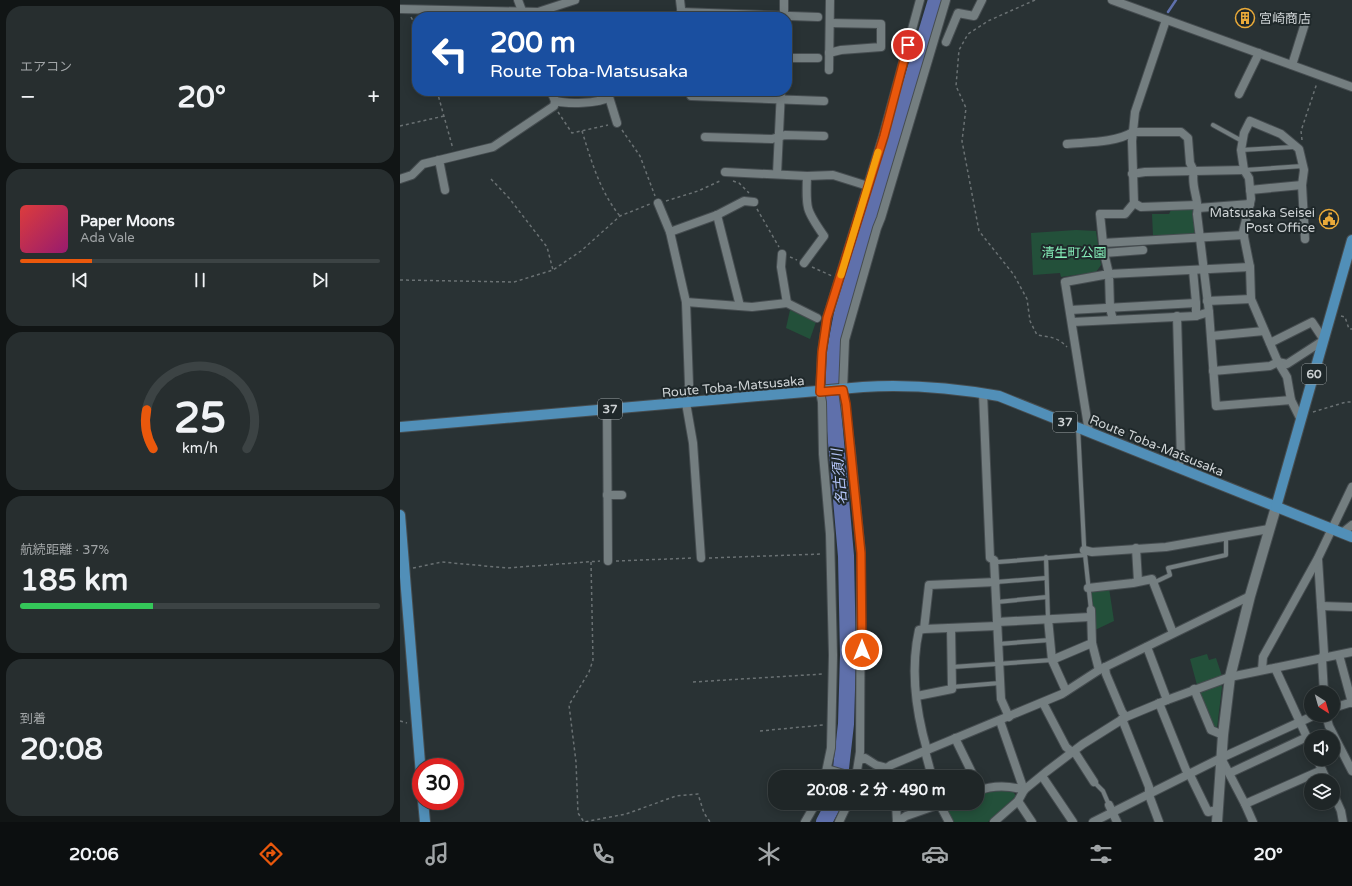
<!DOCTYPE html>
<html lang="ja">
<meta charset="utf-8">
<style>
:root{--surface:#1f2627;--page:#272e2f;--text:#f1f3f6;--muted:#a1a5a7;--line:#3c4344;--accent:#ea580c}
body{margin:0;font-family:"Varela Round","Noto Sans JP",sans-serif;background:var(--page);color:var(--text);height:100vh;display:flex;flex-direction:column;font-size:15px;white-space:nowrap}
*{box-sizing:border-box;margin:0}
p{font-size:13px;color:var(--muted)}
.icon{flex:none;width:22px;height:22px;fill:none;stroke:currentColor;stroke-width:2;stroke-linecap:round;stroke-linejoin:round}
.map{position:relative;flex:1;overflow:hidden}
.panel{display:flex;flex-direction:column;gap:6px;padding:6px;background:#111515;width:400px}
.panel>*{flex:none}
.guide{position:absolute;left:12px;top:12px;width:380px;height:84px;border-radius:16px;box-shadow:0 2px 10px #0003,0 0 0 1px var(--line);background:#1a4fa0;color:#fff;overflow:hidden}
.needle{width:26px;rotate:143deg}
.fabs{position:absolute;left:904px;top:686px;display:grid;gap:8px}
.fabs a{display:grid;place-items:center;width:36px;height:36px;border-radius:50%;background:var(--surface);box-shadow:0 2px 10px #0003,0 0 0 1px var(--line);font-size:20px}
.speed{position:absolute;left:12px;top:758px;display:flex;gap:8px;font-size:20px;font-weight:700;text-align:center}
.speed>*{display:grid;place-content:center;width:52px;height:52px;border-radius:50%;background:var(--surface);box-shadow:0 2px 10px #0003,0 0 0 1px var(--line);line-height:1}
.speed .limit{border:6px solid #d22;background:#fff;color:#111}
.pin{position:absolute;display:grid;place-items:center;width:34px;height:34px;color:#fff;margin:-17px;border:2px solid #fff;border-radius:50%;box-shadow:0 1px 4px #0007}
.me{position:absolute;width:44px;margin:-22px;rotate:0deg;stroke-linejoin:round;filter:drop-shadow(0 0 3px #0008)}
.turn{display:flex;align-items:center;gap:14px;height:84px;padding:0 12px;font-size:18px}
.turn .icon{width:52px;height:52px;stroke-width:2.5}
.turn b{display:block;font-size:28px;line-height:34px}
.big{font-size:30px;font-weight:700;line-height:1.1}
.panel .card{flex:1;display:flex;flex-direction:column;justify-content:center;gap:6px;min-width:0;padding:0 14px;border-radius:16px;background:var(--page)}
.panel .dial{align-items:center;gap:0}
.dial svg{height:104px;overflow:visible;fill:none;stroke:var(--line);stroke-width:7;stroke-linecap:round;text-anchor:middle}
.dial text{fill:var(--text);stroke:none}
.song{display:flex;align-items:center;gap:12px}
.cover{width:48px;height:48px;border-radius:6px;background:linear-gradient(135deg,hsl(0 70% 55%),hsl(320 70% 35%))}
.played{height:4px;border-radius:2px;background:linear-gradient(90deg,var(--accent) 20%,var(--line) 20%)}
.keys{display:flex;justify-content:space-around;direction:ltr}
.heat{display:flex;justify-content:space-between;align-items:center;font-size:22px;direction:ltr}
.charge{height:6px;border-radius:3px;background:linear-gradient(90deg,#34c759 37%,var(--line) 0)}
.trip{position:absolute;left:368px;top:770px;width:216px;height:40px;border-radius:16px;background:var(--surface);box-shadow:0 2px 10px #0003,0 0 0 1px var(--line);font-weight:700;line-height:40px;text-align:center}
.tabs{display:flex;height:64px;justify-content:space-around;align-items:center;background:#0c0f10;color:var(--muted)}
.tabs .icon{width:28px;height:28px}
.tabs .active{color:var(--accent)}
.tabs b{font-size:18px;color:var(--text)}
main{display:flex;flex:1;min-height:0}
.map>svg:first-child{display:block}
</style>
<main>
<section class="panel">
<div class="card"><p>エアコン</p>
<div class="heat"><a>−</a><b class="big">20°</b><a>+</a></div>
</div>
<div class="card">
<div class="song"><i class="cover"></i><div><b>Paper Moons</b><p>Ada Vale</p></div></div>
<div class="played"></div>
<div class="keys"><svg class="icon" aria-label="previous" viewBox="0 0 24 24"><path d="M18 5L8 12l10 7zM5 5v14"/></svg><svg class="icon" aria-label="pause" viewBox="0 0 24 24"><path d="M8 5v14M16 5v14"/></svg><svg class="icon" aria-label="next" viewBox="0 0 24 24"><path d="M6 5l10 7-10 7zM19 5v14"/></svg></div>
</div>
<div class="card dial"><svg viewBox="0 0 100 80">
<path d="M14 69A42 42 0 1 1 86 69"/>
<path d="M14 69A42 42 0 0 1 9 39" stroke="#ea580c"/>
<text x="50" y="56" font-size="32" font-weight="700">25</text>
<text x="50" y="72" font-size="11">km/h</text>
</svg></div>
<div class="card"><p>航続距離 · 37%</p><b class="big">185 km</b><div class="charge"></div></div>
<div class="card"><p>到着</p><b class="big">20:08</b></div>
</section>
<div class="map">
<svg width="952" height="822" viewBox="0 0 952 822">
<rect width="100%" height="100%" fill="#293234"/>
<g fill="#23503a">
<path d="M794 209 796 232 790 234 753 236 752 214H769L771 210Z"/>
<path d="M676 230 696 231 701 265 696 272 661 277 660 273 633 275 631 233Z"/>
<path d="M390 310 416 322 410 339 386 328Z"/>
<path d="M709 588 714 621 695 630 690 589Z"/>
<path d="M807 654 809 660 816 658 822 676 797 685 790 659Z"/>
<path d="M821 684 822 687 817 728H814L800 695V692Z"/>
<path d="M612 790 616 796 588 822H554L546 809 547 806 555 803H577V795L591 791Z"/>
</g>
<g fill="none" stroke-linecap="round" stroke-linejoin="round">
<path stroke="#5f70ab" stroke-width="2.5" d="M768 12 776 0"/>
<g stroke="#5f70ab" stroke-width="16">
<path d="M440 777 446 724 448 655 446 556 433 408 434 355 443 308 536 0"/>
<path d="M424 822 434 803"/>
</g>
<defs>
<g id="service">
<path d="M813 125 842 141"/>
<path d="M841 150 894 147"/>
<path d="M845 170 903 166"/>
<path d="M678 427 684 545 691 610"/>
<path d="M646 557 648 619"/>
<path d="M595 560 598 562 685 555"/>
<path d="M596 582 646 578"/>
<path d="M753 583 770 575 768 568 826 555V536"/>
<path d="M597 602 647 597"/>
<path d="M598 644 650 640"/>
<path d="M552 667 652 660"/>
<path d="M552 687 600 683"/>
<path d="M694 782 703 791 709 805"/>
</g>
<g id="minor">
<path d="M118 0 124 16"/>
<path d="M280 0 282 17"/>
<path d="M712 0 952 87"/>
<path d="M0 9 138 12 175 0"/>
<path d="M281 12 418 17"/>
<path d="M384 17V0"/>
<path d="M546 42 558 13 574 16 582 0"/>
<path d="M429 53 441 50 481 47V24L430 23"/>
<path d="M387 58H418"/>
<path d="M892 65 907 17"/>
<path d="M429 70 430 0"/>
<path d="M290 91 291 96 424 101"/>
<path d="M839 94 859 53"/>
<path d="M209 97 217 123"/>
<path d="M155 101C167 104 199 104 209 97L208 91"/>
<path d="M305 137 372 139 385 135 424 136"/>
<path d="M667 144C687 142 715 143 733 132H781L788 138 790 163 794 171C790 186 800 200 797 214L809 312 816 406 891 400 901 420"/>
<path d="M39 160 45 190"/>
<path d="M325 172 407 176 433 175 468 186"/>
<path d="M377 174 381 91"/>
<path d="M732 174 745 172 844 170"/>
<path d="M0 179 12 175 23 164 93 147 154 106 155 101 151 91"/>
<path d="M850 190 902 185"/>
<path d="M258 203 270 232 286 302 289 385 286 403 293 443 301 558"/>
<path d="M734 203 741 207 797 205"/>
<path d="M798 208 850 204"/>
<path d="M317 215 340 306"/>
<path d="M270 232 317 215 344 201 354 202"/>
<path d="M703 243 844 235"/>
<path d="M704 253 743 250"/>
<path d="M404 263 424 236C405 209 406 208 407 176"/>
<path d="M793 270 796 303"/>
<path d="M807 301 851 299"/>
<path d="M286 302 352 307 387 303 381 267 382 254"/>
<path d="M387 303 417 318"/>
<path d="M670 310 796 303V316"/>
<path d="M777 316 781 460 778 466"/>
<path d="M713 320 710 308 709 274 850 267"/>
<path d="M672 322 796 316 809 312"/>
<path d="M811 336 864 331"/>
<path d="M813 371 870 366 878 362 887 364 924 340 912 322 870 343"/>
<path d="M583 393 590 558 594 560 601 699 609 717"/>
<path d="M891 400 887 377 878 362 851 299 850 267 843 232 851 199 849 178 844 170 841 150 844 133 850 121 881 134 899 149 904 170 902 185 905 239"/>
<path d="M207 410 208 561"/>
<path d="M689 432 665 282 709 274 704 253 700 214H725L734 203 732 141 735 112 766 20"/>
<path d="M207 495H222"/>
<path d="M942 533 952 525"/>
<path d="M736 548 738 581"/>
<path d="M684 550 692 552 766 547 869 529"/>
<path d="M918 559 924 653 922 659 924 693"/>
<path d="M688 588 733 583 752 579 773 633"/>
<path d="M921 606 952 607"/>
<path d="M691 610 692 643 699 670"/>
<path d="M648 619 652 660 666 691"/>
<path d="M597 622 690 617"/>
<path d="M524 629 597 626"/>
<path d="M747 647 767 700"/>
<path d="M939 655 952 703"/>
<path d="M652 660 692 643"/>
<path d="M705 667 706 674 722 712 726 717"/>
<path d="M875 668 911 746"/>
<path d="M862 670 863 657 918 558 952 487"/>
<path d="M794 689 811 730 823 735"/>
<path d="M517 696 552 689 551 628"/>
<path d="M643 703 666 747 672 752"/>
<path d="M759 703 786 770 790 775 808 812 817 810"/>
<path d="M933 708 952 702"/>
<path d="M926 715 929 726 952 771"/>
<path d="M722 719 749 787V795L759 822"/>
<path d="M600 721 624 790"/>
<path d="M555 738 574 777"/>
<path d="M527 750C516 712 510 670 519 630L524 629 529 585 596 582"/>
<path d="M525 751 532 777"/>
<path d="M674 751 694 782"/>
<path d="M821 758 845 804 922 770"/>
<path d="M917 759 927 781"/>
<path d="M460 760 465 758 476 765 487 768"/>
<path d="M427 769 454 777"/>
<path d="M830 773 907 737"/>
<path d="M642 776 673 822"/>
<path d="M425 777 431 748 433 655 430 534 423 454 422 402 420 392 422 352 427 318 483 136 520 0"/>
<path d="M456 777 460 752 461 553 451 451 443 390 445 340 477 228 481 218 546 0"/>
<path d="M489 777 487 768 491 765 662 694 699 670 850 596"/>
<path d="M577 782 581 790"/>
<path d="M577 791C593 785 608 785 624 790"/>
<path d="M933 793 941 811 943 822"/>
<path d="M618 801 632 822"/>
<path d="M496 803 497 822"/>
<path d="M539 803 549 822"/>
<path d="M845 804 853 822"/>
<path d="M709 805 717 822"/>
<path d="M405 822 416 803"/>
<path d="M439 822 448 803"/>
<path d="M497 822 506 816 543 803"/>
<path d="M594 822 618 801 624 790 646 772 683 744 726 717 767 700 830 677 952 652"/>
<path d="M693 822 821 758 915 715"/>
</g>
<path id="tertiary" d="M817 822 823 735 830 677 850 596 876 507"/>
<g id="primary">
<path d="M0 427 463 387C509 384 554 388 599 396L952 537"/>
<path d="M876 507 952 240"/>
<path d="M0 515 21 775"/>
<path d="M23 801 25 822"/>
</g>
</defs>
<use href="#service" stroke="#464d50" stroke-width="5.5"/>
<use href="#minor" stroke="#464d50" stroke-width="10"/>
<use href="#tertiary" stroke="#464d50" stroke-width="12"/>
<use href="#primary" stroke="#464d50" stroke-width="12"/>
<g stroke="#6a7173" stroke-width="1.5" stroke-dasharray="3 3" stroke-linecap="butt">
<path d="M635 0 588 21 568 34 559 50 556 86 566 108 562 141 579 231 614 275 627 299 630 321 637 335C649 337 658 337 667 347"/>
<path d="M11 17 17 28"/>
<path d="M37 91 53 149"/>
<path d="M158 112 172 133 208 125"/>
<path d="M0 126 44 116"/>
<path d="M222 130 240 156 255 196"/>
<path d="M182 131C191 160 200 192 220 216"/>
<path d="M902 140 901 131 917 83"/>
<path d="M91 179 109 198 147 247 153 270"/>
<path d="M333 181 339 183 349 193"/>
<path d="M266 201 298 191 322 180"/>
<path d="M357 209 379 247"/>
<path d="M390 257 397 260"/>
<path d="M412 267 432 276"/>
<path d="M0 280 114 282 153 270 181 251 220 216 250 204"/>
<path d="M941 316 945 317 949 329H952"/>
<path d="M913 412 946 402H952"/>
<path d="M309 558 422 554"/>
<path d="M216 561 294 558"/>
<path d="M191 562 193 660 189 672 169 705 176 762 178 813 184 822 226 814 276 796 298 794 304 813 310 822"/>
<path d="M13 568 42 562 107 568 200 561"/>
<path d="M293 682 423 674"/>
<path d="M0 721 7 723"/>
<path d="M360 731 423 725"/>
</g>
<use href="#service" stroke="#747e80" stroke-width="4"/>
<use href="#minor" stroke="#747e80" stroke-width="8"/>
<use href="#tertiary" stroke="#747e80" stroke-width="10"/>
<use href="#primary" stroke="#518fb8" stroke-width="10"/>
</g>
<g fill="none" stroke-linecap="round" stroke-linejoin="round">
<defs>
<path id="route" d="M462 650 461 553 446 404 443 390 420 392 422 352 427 318 484 136 508 45"/>
</defs>
<use href="#route" stroke="#983908" stroke-width="10"/>
<use href="#route" stroke="#ea580c" stroke-width="7"/>
<path stroke="#f59e0b" stroke-width="7" d="M441 275 478 152"/>
</g>
<defs>
<symbol id="building-ring" viewBox="-11 -11 22 22"><circle r="9.5" fill="#1f282a" stroke="#eaaa39" stroke-width="1.5"/><path d="M-4-6H4V6H1V3H-1V6H-4ZM-2.5-4.3h1.7v1.8h-1.7ZM.8-4.3h1.7v1.8H.8ZM-2.5-1h1.7V.8h-1.7ZM.8-1h1.7V.8H.8Z" fill="#eaaa39"/></symbol>
<symbol id="civic-ring" viewBox="-11 -11 22 22"><circle r="9.5" fill="#1f282a" stroke="#eaaa39" stroke-width="1.5"/><path d="M-.6-6.5H3V-4.5H.6V-3L4-1V1h2V6H-6V1h2V-1L-.6-3ZM-1.2 2.5V6h2.4V2.5Z" fill="#eaaa39"/></symbol>
</defs>
<g fill-rule="evenodd">
<use href="#building-ring" x="834" y="7" width="22" height="22"/>
<use href="#civic-ring" x="918" y="208" width="22" height="22"/>
</g>
<g text-anchor="middle" stroke-width="4" stroke-linejoin="round" paint-order="stroke">
<g fill="#1f282a" stroke="#999fa1" stroke-width="1">
<rect x="902" y="364" width="24" height="20" rx="3"/>
<rect x="198" y="399" width="24" height="20" rx="3"/>
<rect x="653" y="412" width="24" height="20" rx="3"/>
</g>
<g font-size="12" font-weight="bold" fill="#cdd2d4">
<text x="914" y="378">60</text>
<text x="210" y="413">37</text>
<text x="665" y="426">37</text>
</g>
<g font-size="13" fill="#cdd2d4" stroke="#1f282a" text-anchor="start">
<text x="859" y="23">宮崎商店</text>
<text x="915" y="217" text-anchor="end">Matsusaka Seisei<tspan x="915" dy="15">Post Office</tspan></text>
</g>
<g font-size="13" fill="#86efba" stroke="#1f282a">
<text x="674" y="257">清生町公園</text>
</g>
<g font-size="13" fill="#cdd2d4" stroke="#1f282a">
<text transform="translate(333 386) rotate(-5)" y="5">Route Toba-Matsusaka</text>
<text transform="translate(757 445) rotate(22)" y="5">Route Toba-Matsusaka</text>
</g>
<g font-size="14" font-style="italic" fill="#b5c6f9" stroke="#1f282a">
<text transform="translate(439 477) rotate(-95)" y="5">名古須川</text>
</g>
</g>
</svg>
<div class="fabs">
<a><svg class="needle" viewBox="-14 -14 28 28"><path d="M0-13l5 13h-10z" fill="#e53935"/><path d="M0 13l5-13h-10z" fill="#a1a5a7"/></svg></a>
<a><svg class="icon" aria-label="sound" viewBox="0 0 24 24"><path d="M4 9h4l5-4v14l-5-4H4zM17 9q2 3 0 6"/></svg></a>
<a><svg class="icon" aria-label="layers" viewBox="0 0 24 24"><path d="M12 4l9 5-9 5-9-5zM3 14l9 5 9-5"/></svg></a>
</div>
<div class="speed"><div class="limit">30</div></div>
<div class="pin" style="left:508px;top:45px;background:#d93025"><svg class="icon" aria-label="arrive" viewBox="0 0 24 24"><path d="M6 21V4h12l-3 4 3 4H6"/></svg></div>
<svg class="me" style="left:462px;top:650px" viewBox="-20 -20 40 40"><circle r="17" fill="#ea580c" stroke="#fff" stroke-width="3"/><path d="M0-11L8 9 0 5-8 9z" fill="#fff"/></svg>
<div class="trip">20:08 · 2 分 · 490 m</div>
<div class="guide">
<div class="turn"><svg class="icon" aria-label="left" viewBox="0 0 24 24"><path d="M17 20v-9H6M10 6l-5 5 5 5"/></svg><div><b>200 m</b>Route Toba-Matsusaka</div></div>
</div>
</div>
</main>
<nav class="tabs">
<b>20:06</b>
<svg class="icon active" aria-label="directions" viewBox="0 0 24 24"><path d="M12 3l9 9-9 9-9-9zM9 14v-3h6M13 9l2 2-2 2"/></svg>
<svg class="icon" aria-label="music" viewBox="0 0 24 24"><path d="M9 18V5l10-2v13"/><circle cx="6" cy="18" r="3"/><circle cx="16" cy="16" r="3"/></svg>
<svg class="icon" aria-label="phone" viewBox="0 0 24 24"><path d="M5 4h4l2 5-3 2q2 4 5 5l2-3 5 2v4C11 20 4 13 5 4z"/></svg>
<svg class="icon" aria-label="climate" viewBox="0 0 24 24"><path d="M12 3v18M4 7l16 10M4 17L20 7"/></svg>
<svg class="icon" aria-label="car" viewBox="0 0 24 24"><path d="M5 17H2v-5l4-1 3-4h7l3 4 3 1v5h-3M9 17h6M6 11h13"/><circle cx="7" cy="17" r="2"/><circle cx="17" cy="17" r="2"/></svg>
<svg class="icon" aria-label="filters" viewBox="0 0 24 24"><path d="M4 7h16M4 17h16"/><circle cx="9" cy="7" r="2"/><circle cx="15" cy="17" r="2"/></svg>
<b>20°</b>
</nav>
